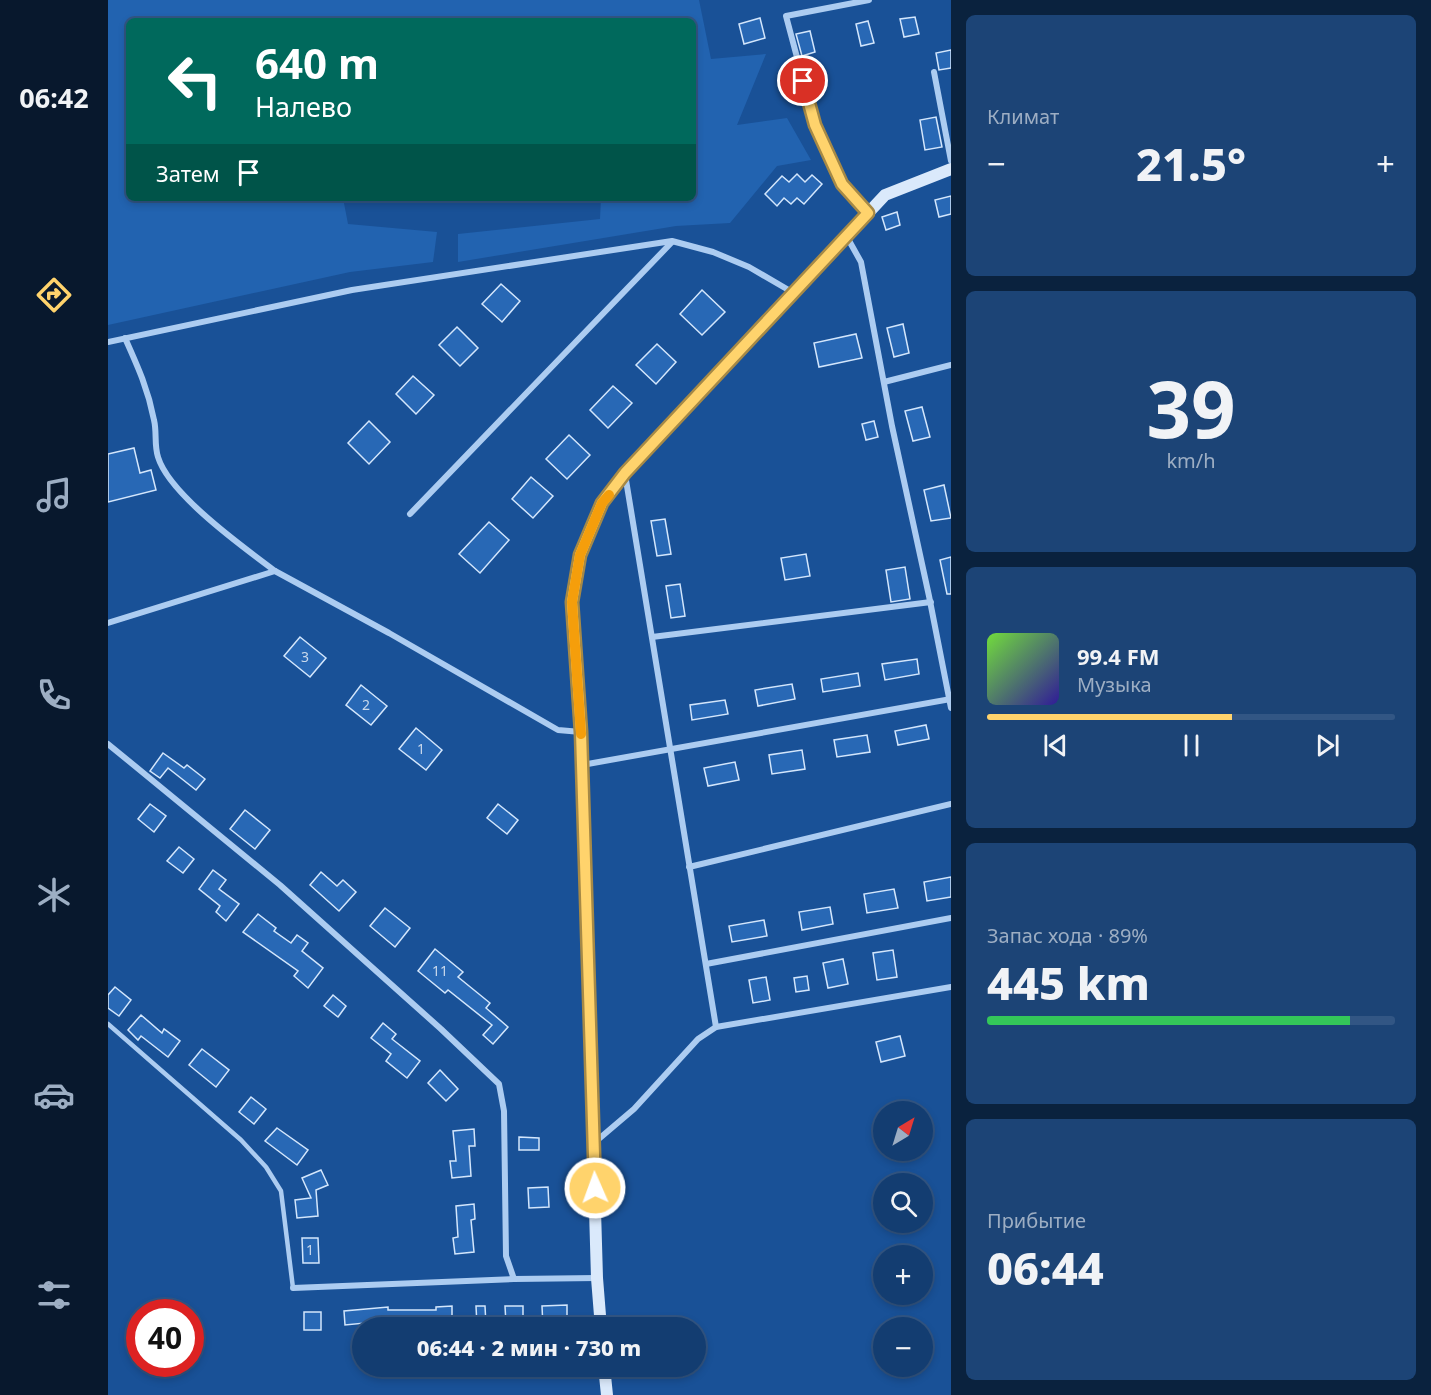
<!DOCTYPE html>
<html lang="ru">
<meta charset="utf-8">
<style>
:root{--surface:#133d71;--page:#1c4476;--text:#f1f3f6;--muted:#9daec3;--line:#325684;--accent:#ffd36c}
body{margin:0;font-family:"Noto Sans",sans-serif;background:var(--page);color:var(--text);height:100vh;display:flex;flex-direction:column;font-size:22px;white-space:nowrap}
*{box-sizing:border-box;margin:0}
p{font-size:20px;color:var(--muted)}
.icon{flex:none;width:33px;height:33px;fill:none;stroke:currentColor;stroke-width:2;stroke-linecap:round;stroke-linejoin:round}
.map{position:relative;flex:1;overflow:hidden}
.drawer{display:flex;flex-direction:column;gap:15px;padding:15px;background:#0a223e;width:480px}
.drawer>*{flex:none}
.guide{position:absolute;left:18px;top:18px;width:570px;height:183px;border-radius:9px;box-shadow:0 3px 9px #0003,0 0 0 2px var(--line);background:#00695c;color:#fff;overflow:hidden}
.needle{width:39px;rotate:38deg}
.controls{position:absolute;left:765px;top:1101px;display:grid;gap:12px}
.controls a{display:grid;place-items:center;width:60px;height:60px;border-radius:50%;background:var(--surface);box-shadow:0 3px 9px #0003,0 0 0 2px var(--line);font-size:30px}
.speed{position:absolute;left:18px;top:1299px;display:flex;gap:12px;font-size:30px;font-weight:700;text-align:center}
.speed>*{display:grid;place-content:center;width:78px;height:78px;border-radius:50%;background:var(--surface);box-shadow:0 3px 9px #0003,0 0 0 2px var(--line);line-height:1}
.speed .limit{border:9px solid #d22;background:#fff;color:#111}
.pin{position:absolute;display:grid;place-items:center;width:51px;height:51px;color:#fff;margin:-26px;border:3px solid #fff;border-radius:50%;box-shadow:0 2px 6px #0007}
.me{position:absolute;width:66px;margin:-33px;rotate:358deg;stroke-linejoin:round;filter:drop-shadow(0 0 4px #0008)}
.turn{display:flex;align-items:center;gap:21px;height:126px;padding:0 30px;font-size:27px}
.turn .icon{width:78px;height:78px;stroke-width:2.5}
.turn b{display:block;font-size:42px;line-height:51px}
.then{display:flex;align-items:center;height:57px;padding:0 30px;background:#0003;gap:12px;font-size:22px}
.big{font-size:45px;font-weight:800;line-height:1.1}
.drawer .card{flex:1;display:flex;flex-direction:column;justify-content:center;gap:9px;min-width:0;padding:0 21px;border-radius:9px;background:var(--page)}
.drawer .dial{align-items:center;gap:0}
.dial b{font-size:78px;line-height:1}
.song{display:flex;align-items:center;gap:18px}
.cover{width:72px;height:72px;border-radius:9px;background:linear-gradient(135deg,hsl(100 70% 55%),hsl(250 70% 35%))}
.played{height:6px;border-radius:3px;background:linear-gradient(90deg,var(--accent) 60%,var(--line) 60%)}
.keys{display:flex;justify-content:space-around;direction:ltr}
.heat{display:flex;justify-content:space-between;align-items:center;font-size:33px;direction:ltr}
.charge{height:9px;border-radius:4px;background:linear-gradient(90deg,#34c759 89%,var(--line) 0)}
.trip{position:absolute;left:244px;top:1317px;width:354px;height:60px;border-radius:30px;background:var(--surface);box-shadow:0 3px 9px #0003,0 0 0 2px var(--line);font-weight:800;line-height:60px;text-align:center}
main{display:flex;flex:1;min-height:0}
.menu{display:flex;flex-direction:column;width:108px;justify-content:space-around;align-items:center;background:#08182d;color:var(--muted)}
.menu .icon{width:42px;height:42px}
.menu .on{color:var(--accent)}
.menu b{font-size:27px;color:var(--text)}
.map>svg:first-child{display:block}
</style>
<main>
<nav class="menu">
<b>06:42</b>
<svg class="icon on" aria-label="directions" viewBox="0 0 24 24"><path d="M12 3l9 9-9 9-9-9zM9 14v-3h6M13 9l2 2-2 2"/></svg>
<svg class="icon" aria-label="music" viewBox="0 0 24 24"><path d="M9 18V5l10-2v13"/><circle cx="6" cy="18" r="3"/><circle cx="16" cy="16" r="3"/></svg>
<svg class="icon" aria-label="phone" viewBox="0 0 24 24"><path d="M5 4h4l2 5-3 2q2 4 5 5l2-3 5 2v4C11 20 4 13 5 4z"/></svg>
<svg class="icon" aria-label="climate" viewBox="0 0 24 24"><path d="M12 3v18M4 7l16 10M4 17L20 7"/></svg>
<svg class="icon" aria-label="car" viewBox="0 0 24 24"><path d="M5 17H2v-5l4-1 3-4h7l3 4 3 1v5h-3M9 17h6M6 11h13"/><circle cx="7" cy="17" r="2"/><circle cx="17" cy="17" r="2"/></svg>
<svg class="icon" aria-label="filters" viewBox="0 0 24 24"><path d="M4 7h16M4 17h16"/><circle cx="9" cy="7" r="2"/><circle cx="15" cy="17" r="2"/></svg>
</nav>
<div class="map">
<svg width="843" height="1395" viewBox="0 0 843 1395">
<rect width="100%" height="100%" fill="#195197"/>
<path fill="#2263b0" d="M0 0H591L603 59 658 54 629 125 679 118 703 160 669 166 622 223 568 226 350 262V234L492 219 493 198H585V21H21V198H235L240 224 329 232 325 262 242 272 0 325Z"/>
<g fill="#2868b5" stroke="#d3e6fc" stroke-width="1.5">
<path d="M807 17 811 34 796 37 792 19Z"/>
<path d="M652 18 657 38 636 44 631 24Z"/>
<path d="M760 21 766 43 753 46 748 24Z"/>
<path d="M702 31 707 52 694 56 688 34Z"/>
<path d="M843 50V68L831 70 828 53Z"/>
<path d="M828 117 834 147 817 150 812 120Z"/>
<path d="M689 174 697 182 704 175 714 184 696 204 689 198 683 204 676 198 669 206 657 194 674 176 681 182Z"/>
<path d="M843 196V214L831 217 827 200Z"/>
<path d="M789 212 792 225 778 230 774 217Z"/>
<path d="M393 284 412 301 394 322 374 304Z"/>
<path d="M594 290 617 312 594 335 572 314Z"/>
<path d="M795 324 801 353 786 357 779 328Z"/>
<path d="M349 327 370 348 352 366 331 345Z"/>
<path d="M748 334 754 358 711 367 706 343Z"/>
<path d="M549 344 568 362 548 384 528 365Z"/>
<path d="M305 376 326 395 308 414 288 394Z"/>
<path d="M505 386 524 403 500 428 482 410Z"/>
<path d="M814 407 822 437 805 441 797 411Z"/>
<path d="M261 421 282 442 261 464 240 443Z"/>
<path d="M766 421 770 437 758 440 754 424Z"/>
<path d="M461 435 482 455 459 479 438 459Z"/>
<path d="M26 448 32 473 43 470 48 490 0 502V454Z"/>
<path d="M423 477 445 496 425 518 404 499Z"/>
<path d="M836 485 843 518 823 521 816 490Z"/>
<path d="M557 519 563 554 549 556 543 521Z"/>
<path d="M381 522 401 540 372 573 351 554Z"/>
<path d="M698 554 702 576 677 580 673 558Z"/>
<path d="M843 557V594H839L832 560Z"/>
<path d="M797 567 802 599 783 602 778 570Z"/>
<path d="M572 584 577 616 563 618 558 586Z"/>
<path d="M192 637 218 658 202 677 176 656Z"/>
<path d="M809 659 811 674 777 680 774 664Z"/>
<path d="M750 673 752 686 715 692 713 679Z"/>
<path d="M684 684 687 699 650 706 647 690Z"/>
<path d="M253 685 279 706 263 725 238 705Z"/>
<path d="M617 700 620 714 584 720 582 705Z"/>
<path d="M818 725 821 739 790 745 787 731Z"/>
<path d="M308 728 334 750 318 770 291 749Z"/>
<path d="M759 735 762 752 729 757 726 740Z"/>
<path d="M694 750 697 769 664 774 661 755Z"/>
<path d="M55 753 76 768 79 765 97 779 88 790 60 768 52 778 42 771Z"/>
<path d="M627 762 631 780 600 786 596 768Z"/>
<path d="M42 804 58 816 46 832 30 819Z"/>
<path d="M390 804 410 820 399 834 379 818Z"/>
<path d="M137 810 162 830 147 849 122 829Z"/>
<path d="M71 847 86 859 75 873 59 861Z"/>
<path d="M105 870 118 880 111 889 131 904 118 921 108 912 112 906 91 889Z"/>
<path d="M213 872 229 886 235 880 248 892 231 911 202 885Z"/>
<path d="M843 877V897L819 901 816 882Z"/>
<path d="M786 889 790 908 759 913 756 894Z"/>
<path d="M722 907 725 924 694 930 691 912Z"/>
<path d="M277 908 302 928 287 947 262 926Z"/>
<path d="M150 914 168 928 166 931 183 943 189 935 200 943 194 951 215 968 200 988 186 976 190 971 135 932Z"/>
<path d="M656 920 659 936 624 942 621 926Z"/>
<path d="M327 949 355 972 350 977 382 1003 378 1008 400 1027 385 1044 375 1035 384 1025 340 990 337 993 310 971Z"/>
<path d="M785 950 789 977 769 980 765 953Z"/>
<path d="M735 959 740 984 720 988 715 963Z"/>
<path d="M699 976 701 990 688 992 686 978Z"/>
<path d="M658 977 662 1000 645 1003 641 980Z"/>
<path d="M7 987 23 1000 11 1016 0 1008V995Z"/>
<path d="M225 995 238 1006 230 1017 216 1006Z"/>
<path d="M33 1015 54 1033 56 1029 72 1041 60 1057 33 1036 30 1040 20 1030Z"/>
<path d="M275 1023 288 1034 284 1039 312 1061 299 1078 278 1061 283 1054 263 1038Z"/>
<path d="M792 1036 797 1056 773 1062 768 1042Z"/>
<path d="M94 1049 121 1070 108 1087 81 1065Z"/>
<path d="M332 1070 350 1089 338 1101 320 1083Z"/>
<path d="M143 1097 158 1109 146 1124 131 1112Z"/>
<path d="M169 1128 200 1150 189 1165 157 1141Z"/>
<path d="M366 1129 367 1146H361L363 1176 344 1178 342 1161H348L345 1131Z"/>
<path d="M411 1137 431 1138V1150H411Z"/>
<path d="M213 1170 220 1185 208 1190 210 1216 189 1218 187 1200 203 1198 194 1178Z"/>
<path d="M440 1187 441 1207 421 1208 420 1188Z"/>
<path d="M366 1204 367 1219 363 1220 366 1252 347 1254 345 1238 350 1237 348 1206Z"/>
<path d="M194 1238H210L211 1263H195Z"/>
<path d="M459 1305V1328H435L434 1306Z"/>
<path d="M344 1306V1328H268L267 1322 237 1325 236 1311 280 1307V1310H328V1307Z"/>
<path d="M368 1306H377L378 1325 369 1326Z"/>
<path d="M397 1306H415V1324H398Z"/>
<rect x="196" y="1312" width="17" height="18"/>
</g>
<g fill="none" stroke-linecap="round" stroke-linejoin="round">
<path stroke="#acccf1" stroke-width="4.5" d="M0 1024 133 1140 158 1167 173 1191 185 1288"/>
<g stroke="#acccf1" stroke-width="6">
<path d="M826 72 843 161"/>
<path d="M760 212 734 184 707 125 678 16 761 0"/>
<path d="M739 237 753 262 784 426 821 596 843 708"/>
<path d="M17 338C30 367 40 389 46 420 49 432 46 445 50 457 61 494 135 547 167 571"/>
<path d="M0 342 244 290 564 241 605 252 641 267 684 292"/>
<path d="M776 382 843 365"/>
<path d="M517 474 608 1027"/>
<path d="M302 514 564 242"/>
<path d="M0 623 167 571 281 633 450 730 473 732"/>
<path d="M544 637 823 602"/>
<path d="M0 744 172 885 333 1029 391 1084 396 1111 398 1256 406 1279"/>
<path d="M474 765 843 699"/>
<path d="M581 867 843 804"/>
<path d="M598 964 843 918"/>
<path d="M486 1143 526 1109 590 1039 608 1027 843 987"/>
<path d="M185 1288 406 1279 489 1278"/>
</g>
<g stroke="#dae9fb" stroke-width="12">
<path d="M493 1328 489 1278 473 732 464 602 472 555 494 503 517 473 777 195 843 169"/>
<path d="M496 1366 499 1395"/>
</g>
</g>
<g fill="none" stroke-linecap="round" stroke-linejoin="round">
<defs>
<path id="route" d="M487 1188 473 732 464 602 472 555 494 503 517 473 760 213 734 184 707 125 695 81"/>
</defs>
<use href="#route" stroke="#a68946" stroke-width="15"/>
<use href="#route" stroke="#ffd36c" stroke-width="10"/>
<path stroke="#f59e0b" stroke-width="10" d="M473 734 464 602 472 555 494 503 501 495"/>
</g>
<g text-anchor="middle" stroke-width="6" stroke-linejoin="round" paint-order="stroke">
<g font-size="14" fill="#c9d9ec">
<text x="197" y="662">3</text>
<text x="258" y="710">2</text>
<text x="313" y="754">1</text>
<text x="332" y="976">11</text>
<text x="202" y="1255">1</text>
</g>
</g>
</svg>
<div class="controls">
<a><svg class="needle" viewBox="-14 -14 28 28"><path d="M0-13l5 13h-10z" fill="#e53935"/><path d="M0 13l5-13h-10z" fill="#9daec3"/></svg></a>
<a><svg class="icon" aria-label="search" viewBox="0 0 24 24"><circle cx="10" cy="10" r="6"/><path d="M15 15l6 6"/></svg></a>
<a>+</a>
<a>−</a>
</div>
<div class="speed"><div class="limit">40</div></div>
<div class="pin" style="left:695px;top:81px;background:#d93025"><svg class="icon" aria-label="arrive" viewBox="0 0 24 24"><path d="M6 21V4h12l-3 4 3 4H6"/></svg></div>
<svg class="me" style="left:487px;top:1188px" viewBox="-20 -20 40 40"><circle r="17" fill="#ffd36c" stroke="#fff" stroke-width="3"/><path d="M0-11L8 9 0 5-8 9z" fill="#fff"/></svg>
<div class="trip">06:44 · 2 мин · 730 m</div>
<div class="guide">
<div class="turn"><svg class="icon" aria-label="left" viewBox="0 0 24 24"><path d="M17 20v-9H6M10 6l-5 5 5 5"/></svg><div><b>640 m</b>Налево</div></div>
<div class="then">Затем<svg class="icon" aria-label="arrive" viewBox="0 0 24 24"><path d="M6 21V4h12l-3 4 3 4H6"/></svg></div>
</div>
</div>
<section class="drawer">
<div class="card"><p>Климат</p>
<div class="heat"><a>−</a><b class="big">21.5°</b><a>+</a></div>
</div>
<div class="card dial"><b>39</b><p>km/h</p></div>
<div class="card">
<div class="song"><i class="cover"></i><div><b>99.4 FM</b><p>Музыка</p></div></div>
<div class="played"></div>
<div class="keys"><svg class="icon" aria-label="previous" viewBox="0 0 24 24"><path d="M18 5L8 12l10 7zM5 5v14"/></svg><svg class="icon" aria-label="pause" viewBox="0 0 24 24"><path d="M8 5v14M16 5v14"/></svg><svg class="icon" aria-label="next" viewBox="0 0 24 24"><path d="M6 5l10 7-10 7zM19 5v14"/></svg></div>
</div>
<div class="card"><p>Запас хода · 89%</p><b class="big">445 km</b><div class="charge"></div></div>
<div class="card"><p>Прибытие</p><b class="big">06:44</b></div>
</section>
</main>
